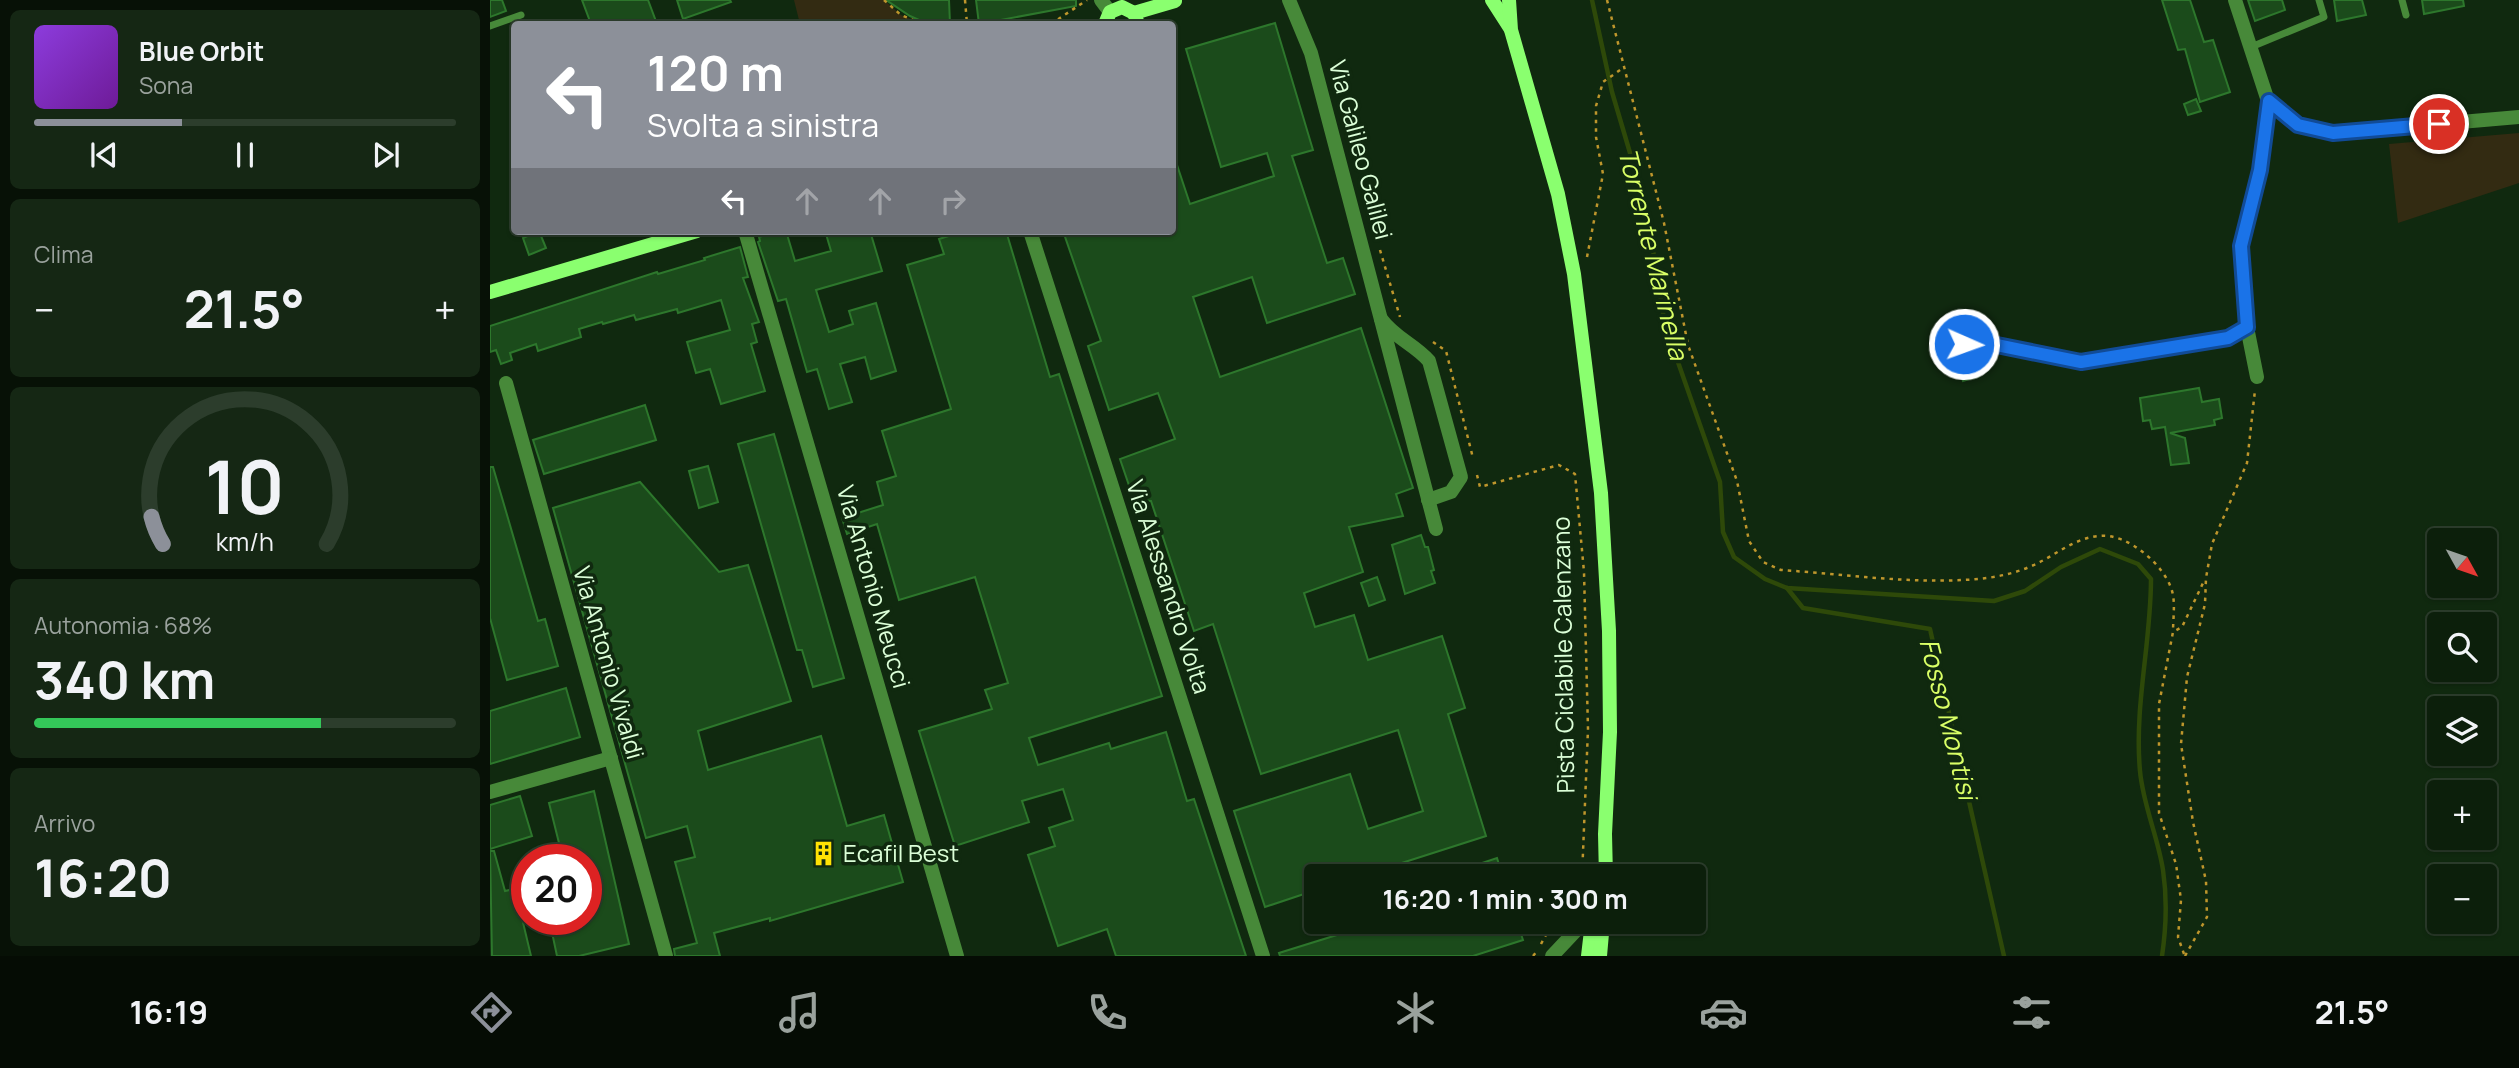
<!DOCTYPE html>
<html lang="it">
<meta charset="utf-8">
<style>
:root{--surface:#0c1f0b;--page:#152714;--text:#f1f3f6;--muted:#9aa29d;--line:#2c3d2c;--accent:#8c9099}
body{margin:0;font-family:Manrope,sans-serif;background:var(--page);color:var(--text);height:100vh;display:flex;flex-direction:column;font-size:26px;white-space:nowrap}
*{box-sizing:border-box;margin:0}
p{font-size:23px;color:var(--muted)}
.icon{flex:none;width:38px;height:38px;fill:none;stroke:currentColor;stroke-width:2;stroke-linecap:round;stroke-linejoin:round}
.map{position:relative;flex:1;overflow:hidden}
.sheet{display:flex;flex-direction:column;gap:10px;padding:10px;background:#071106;width:490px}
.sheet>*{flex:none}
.hud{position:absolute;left:21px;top:21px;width:665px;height:214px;border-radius:7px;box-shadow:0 2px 5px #0004,0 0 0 2px var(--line);background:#8c9099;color:#fff;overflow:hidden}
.needle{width:46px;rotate:130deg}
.buttons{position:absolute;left:1937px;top:528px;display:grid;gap:14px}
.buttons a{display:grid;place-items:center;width:70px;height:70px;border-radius:7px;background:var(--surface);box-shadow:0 2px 5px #0004,0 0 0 2px var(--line);font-size:35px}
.speed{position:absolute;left:21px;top:844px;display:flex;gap:14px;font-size:35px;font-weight:700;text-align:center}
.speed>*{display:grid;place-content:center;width:91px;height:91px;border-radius:50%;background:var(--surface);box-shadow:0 2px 5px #0004,0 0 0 2px var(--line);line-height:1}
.speed .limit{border:10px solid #d22;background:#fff;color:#111}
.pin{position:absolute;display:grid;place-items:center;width:60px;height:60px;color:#fff;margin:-30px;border:4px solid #fff;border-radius:50%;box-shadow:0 2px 7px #0007}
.me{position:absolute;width:77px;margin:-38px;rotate:92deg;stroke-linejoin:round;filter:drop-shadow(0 0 5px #0008)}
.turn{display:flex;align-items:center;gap:24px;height:147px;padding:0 21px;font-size:32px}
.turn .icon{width:91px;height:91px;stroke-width:2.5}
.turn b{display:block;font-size:49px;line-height:60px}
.lanes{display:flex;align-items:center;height:66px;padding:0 21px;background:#0003;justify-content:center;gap:35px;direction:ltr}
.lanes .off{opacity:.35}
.big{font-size:52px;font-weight:700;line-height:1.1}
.sheet .tile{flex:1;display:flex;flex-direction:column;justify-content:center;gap:10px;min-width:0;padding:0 24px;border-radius:10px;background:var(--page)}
.sheet .dial{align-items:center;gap:0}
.dial svg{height:182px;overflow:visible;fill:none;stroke:var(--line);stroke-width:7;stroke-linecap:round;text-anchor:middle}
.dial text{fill:var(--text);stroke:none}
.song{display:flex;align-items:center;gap:21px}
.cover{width:84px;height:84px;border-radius:10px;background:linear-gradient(135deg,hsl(270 70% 55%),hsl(280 70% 35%))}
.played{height:7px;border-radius:4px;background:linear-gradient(90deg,var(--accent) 35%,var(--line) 35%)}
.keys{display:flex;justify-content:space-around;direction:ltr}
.heat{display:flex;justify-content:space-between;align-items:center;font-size:38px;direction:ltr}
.charge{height:10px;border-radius:5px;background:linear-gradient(90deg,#34c759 68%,var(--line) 0)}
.trip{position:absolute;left:814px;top:864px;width:402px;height:70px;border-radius:7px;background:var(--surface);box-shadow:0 2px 5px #0004,0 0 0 2px var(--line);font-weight:700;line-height:70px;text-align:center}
.dock{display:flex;height:112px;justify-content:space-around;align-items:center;background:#050c04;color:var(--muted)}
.dock .icon{width:49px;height:49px}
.dock .selected{color:var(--accent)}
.dock b{font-size:32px;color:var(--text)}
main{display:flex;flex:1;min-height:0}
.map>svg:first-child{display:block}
</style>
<main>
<section class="sheet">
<div class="tile">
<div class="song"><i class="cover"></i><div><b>Blue Orbit</b><p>Sona</p></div></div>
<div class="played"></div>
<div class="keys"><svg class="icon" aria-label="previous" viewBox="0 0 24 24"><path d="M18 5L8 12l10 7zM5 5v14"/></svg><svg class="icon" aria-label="pause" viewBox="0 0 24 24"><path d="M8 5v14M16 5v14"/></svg><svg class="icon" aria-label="next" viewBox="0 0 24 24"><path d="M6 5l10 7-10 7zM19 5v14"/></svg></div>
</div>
<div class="tile"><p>Clima</p>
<div class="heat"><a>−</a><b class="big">21.5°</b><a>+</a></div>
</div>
<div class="tile dial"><svg viewBox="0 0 100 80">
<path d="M14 69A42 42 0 1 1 86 69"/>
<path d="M14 69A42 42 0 0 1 9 57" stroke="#8c9099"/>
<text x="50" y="56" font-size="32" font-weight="700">10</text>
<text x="50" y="72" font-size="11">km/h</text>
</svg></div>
<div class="tile"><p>Autonomia · 68%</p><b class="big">340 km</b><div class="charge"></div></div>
<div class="tile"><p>Arrivo</p><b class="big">16:20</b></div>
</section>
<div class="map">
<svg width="2029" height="956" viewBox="0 0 2029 956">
<rect width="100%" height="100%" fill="#10290f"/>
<g fill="#332b12">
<path d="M304 0H394L411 15 433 24H310Z"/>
<path d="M2029 133V183L1908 223 1899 144Z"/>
</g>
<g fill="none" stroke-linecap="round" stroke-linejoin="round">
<g stroke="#2e4909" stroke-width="4.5">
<path d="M1102 0 1122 92 1156 207 1175 325 1230 482 1233 532 1244 557 1275 579 1297 588 1504 601 1535 591 1571 567 1610 549 1648 564 1661 579C1661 643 1644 707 1650 771 1653 805 1668 837 1673 870 1677 897 1676 929 1672 956"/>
<path d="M1297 588 1313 608 1440 629 1514 956"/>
</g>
</g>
<g fill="#1b4b1b" stroke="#2d772c" stroke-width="2">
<path d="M0 0H12L16 11 0 17Z"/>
<path d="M92 0H158L167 24H101Z"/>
<path d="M187 0H240L241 2 193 19Z"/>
<path d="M396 0H459L460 24H438L420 16Z"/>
<path d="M486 0H586V6L489 24Z"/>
<path d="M1672 0H1700L1714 42 1723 40 1740 92 1710 102 1695 49 1688 50Z"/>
<path d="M1758 0H1792L1795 10 1765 21Z"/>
<path d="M1844 0H1872L1876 15 1847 21Z"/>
<path d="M1932 0H1973L1974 6 1934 14Z"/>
<path d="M785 23 823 150 802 156 837 263 853 258 865 294 777 323 762 277 703 297 730 377 871 328 923 488 906 494 913 516 859 527 873 572 814 593 825 627 864 615 878 660 952 636 975 708 958 714 996 836 868 877H826V890L775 907 744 811 860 774 878 829 933 811 908 730 771 774 723 624 704 631 661 501 644 500 630 459 685 439 668 393 619 410 598 346 611 341 573 231H682V160L685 159 700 204 784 176 777 153 731 167 696 49Z"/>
<path d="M1706 99 1711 111 1698 115 1694 104Z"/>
<path d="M49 231 56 248 39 255 33 238Z"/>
<path d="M288 231H296L305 261 341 251 336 234 346 231H380L392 271 326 290 339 332 363 324 359 311 386 303 406 371 381 379 375 357 350 364 362 402 339 409 327 369 317 372 296 299 288 301 268 242 270 241 269 237Z"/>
<path d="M475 231H516L560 377 569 374 672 696 539 738 548 765 619 743 621 749 676 732 697 801 704 799 756 956H626L617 929 568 946 538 855 565 846 559 828 583 820 573 789 532 801 539 822 465 846 429 731 502 709 495 690 518 683 485 577 409 600 387 524 357 534 352 518 393 505 387 482 406 476 392 431 461 409 417 265 454 254 449 239Z"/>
<path d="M250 247 258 277 253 278 269 322 262 324 267 342 261 344 275 391 231 404 220 369 206 373 197 342 240 330 231 300 188 313 187 309 146 320 144 315 113 324 112 322 89 329 91 337 48 351 46 344 20 353 22 360 11 364 6 350 0 352V326L167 272 168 274 215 260 214 258Z"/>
<path d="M1481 350 1489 376 1473 381 1465 355Z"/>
<path d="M1709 388 1712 402 1729 399 1732 418 1724 420 1725 425 1680 433 1695 438 1699 463 1681 465 1675 427 1662 429 1660 420 1653 421 1650 398Z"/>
<path d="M155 405 166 440 54 474 43 440Z"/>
<path d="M284 434 354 678 323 687 312 650H307L248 444Z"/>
<path d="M218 466 228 502 209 508 199 471Z"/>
<path d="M0 467H3L48 621 55 619 68 666 17 680 0 618Z"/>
<path d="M150 482 229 572 258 565 301 701 208 731 218 770 331 736 357 826 394 815 413 882 280 921V918L224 933 230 956H185L184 949 207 943 185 862 205 857 197 826 156 838 63 508Z"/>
<path d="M931 535 935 547H938L944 570 941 571 945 583 915 594 902 545Z"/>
<path d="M887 577 895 600 879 606 871 583Z"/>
<path d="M76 688 90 737 0 764V711Z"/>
<path d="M104 791 139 944 89 956H67L60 923 77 919H96V859H73L59 803Z"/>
<path d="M30 796 42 836 0 849V805Z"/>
<path d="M0 851H4L15 891 37 886V913L31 914 41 956H2Z"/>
<path d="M1007 858 1013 877H959V874Z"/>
<path d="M846 922H1027L1033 940 983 956H790L789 953 850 934Z"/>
</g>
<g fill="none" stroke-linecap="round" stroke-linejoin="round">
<g stroke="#be962c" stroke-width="2.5" stroke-dasharray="3.5 5" stroke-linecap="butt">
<path d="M394 0 411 15 433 24"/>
<path d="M475 0 477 24"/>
<path d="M1117 0 1174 223 1198 345 1247 481 1259 541 1273 562 1291 570C1351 574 1413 583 1473 580 1498 579 1523 575 1546 564 1567 554 1585 538 1609 536 1637 532 1678 567 1683 595 1685 607 1683 620 1683 632"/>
<path d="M561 24 597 0"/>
<path d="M890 250 910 317"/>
<path d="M1097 257 1113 174 1106 137V106L1113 82 1133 68"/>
<path d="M943 342 956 351 983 458"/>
<path d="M987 475 990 487 1069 465 1085 474 1094 572 1098 729 1092 877"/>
<path d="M1051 944 1063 922"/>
<path d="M1694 954 1688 937 1691 900 1686 864 1669 813V704L1683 632 1692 627 1714 581"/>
<path d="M1043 956 1048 950"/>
<path d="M1695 956 1717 917 1716 881 1703 822 1691 744 1697 677 1715 604 1716 578 1722 544 1757 463 1765 390"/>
</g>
<g stroke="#478939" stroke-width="7">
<path d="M1912 0 1916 15"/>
<path d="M0 26 31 15"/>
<path d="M1761 47 1834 17 1829 0"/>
<path d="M1474 344 1487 341 1591 362 1738 338 1756 328"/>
</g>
<g stroke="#478939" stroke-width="14">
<path d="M611 0 620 12"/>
<path d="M799 0 821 53 946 529"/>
<path d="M1745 0 1778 101 1808 125 1843 133 2029 117"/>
<path d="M255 231 467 956"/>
<path d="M540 231 773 956"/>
<path d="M891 319C906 339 924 344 939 361L971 477 961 492 938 500"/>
<path d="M1767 377 1757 327 1751 246 1770 170 1778 101"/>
<path d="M16 383 176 956"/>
<path d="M0 792 121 758"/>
<path d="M1062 956 1094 922"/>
</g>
<g stroke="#8aff6f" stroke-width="14">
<path d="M1002 0 1020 28"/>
<path d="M1019 0 1021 30 1068 194 1084 274 1111 493 1119 631 1120 732 1115 834 1116 877"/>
<path d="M644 13 685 1"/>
<path d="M615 24 620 12 632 7 644 13 648 24"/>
<path d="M0 292 207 231"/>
<path d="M1098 956 1102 922"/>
<path d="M1110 956 1113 922"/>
</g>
</g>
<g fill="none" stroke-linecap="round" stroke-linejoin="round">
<defs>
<path id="route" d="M1474 344 1487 341 1591 362 1738 338 1757 327 1751 246 1770 170 1779 101 1808 125 1843 133 1949 124"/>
</defs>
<use href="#route" stroke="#114b97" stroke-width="18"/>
<use href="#route" stroke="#1a73e8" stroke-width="12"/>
</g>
<defs>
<symbol id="building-bare" viewBox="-9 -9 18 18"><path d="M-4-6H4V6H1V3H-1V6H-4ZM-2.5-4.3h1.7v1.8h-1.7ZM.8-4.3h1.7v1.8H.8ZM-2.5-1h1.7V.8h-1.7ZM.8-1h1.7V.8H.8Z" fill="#ffe204" stroke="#10290f" stroke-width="2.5" paint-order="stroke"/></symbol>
</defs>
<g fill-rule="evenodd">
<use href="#building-bare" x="316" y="836" width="35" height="35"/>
</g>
<g text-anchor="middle" stroke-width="7" stroke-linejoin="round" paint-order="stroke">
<g font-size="24" fill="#dcffd8" stroke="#10290f">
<text transform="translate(870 150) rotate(75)" y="8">Via Galileo Galilei</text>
<text transform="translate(383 587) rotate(74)" y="8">Via Antonio Meucci</text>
<text transform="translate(678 587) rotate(72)" y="8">Via Alessandro Volta</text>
<text transform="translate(1074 655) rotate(-91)" y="8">Pista Ciclabile Calenzano</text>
<text transform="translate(118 663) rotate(74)" y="8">Via Antonio Vivaldi</text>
</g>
<g font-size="24" fill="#dcffd8" stroke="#10290f" text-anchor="start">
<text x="353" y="862">Ecafil Best</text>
</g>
<g font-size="26" font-style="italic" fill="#d9ff66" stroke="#10290f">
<text transform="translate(1163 254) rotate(76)" y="9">Torrente Marinella</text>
<text transform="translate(1458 719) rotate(76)" y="9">Fosso Montisi</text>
</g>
</g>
</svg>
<div class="buttons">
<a><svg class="needle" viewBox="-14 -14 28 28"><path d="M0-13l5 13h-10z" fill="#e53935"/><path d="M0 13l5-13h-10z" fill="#9aa29d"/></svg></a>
<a><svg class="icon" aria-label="search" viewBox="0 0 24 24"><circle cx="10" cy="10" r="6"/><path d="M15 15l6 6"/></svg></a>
<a><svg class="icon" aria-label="layers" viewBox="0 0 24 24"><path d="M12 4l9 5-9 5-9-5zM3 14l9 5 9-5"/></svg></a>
<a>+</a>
<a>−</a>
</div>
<div class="speed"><div class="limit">20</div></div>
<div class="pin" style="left:1949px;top:124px;background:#d93025"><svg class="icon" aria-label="arrive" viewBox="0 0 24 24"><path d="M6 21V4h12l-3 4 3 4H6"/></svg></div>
<svg class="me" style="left:1474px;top:344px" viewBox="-20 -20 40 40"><circle r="17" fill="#1a73e8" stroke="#fff" stroke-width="3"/><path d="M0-11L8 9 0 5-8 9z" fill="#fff"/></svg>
<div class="trip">16:20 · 1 min · 300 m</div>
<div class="hud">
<div class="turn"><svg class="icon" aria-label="left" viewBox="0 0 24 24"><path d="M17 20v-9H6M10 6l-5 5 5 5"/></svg><div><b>120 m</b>Svolta a sinistra</div></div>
<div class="lanes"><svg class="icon" aria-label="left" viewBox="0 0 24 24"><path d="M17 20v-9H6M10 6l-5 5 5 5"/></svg><svg class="icon off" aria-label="ahead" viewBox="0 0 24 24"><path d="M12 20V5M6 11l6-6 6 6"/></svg><svg class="icon off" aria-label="ahead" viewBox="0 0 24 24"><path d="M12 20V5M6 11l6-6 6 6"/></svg><svg class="icon off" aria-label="right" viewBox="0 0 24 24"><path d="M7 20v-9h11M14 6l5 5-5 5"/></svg></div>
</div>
</div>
</main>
<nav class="dock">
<b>16:19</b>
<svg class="icon selected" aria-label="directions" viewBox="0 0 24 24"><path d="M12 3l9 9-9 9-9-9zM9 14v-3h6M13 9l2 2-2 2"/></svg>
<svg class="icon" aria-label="music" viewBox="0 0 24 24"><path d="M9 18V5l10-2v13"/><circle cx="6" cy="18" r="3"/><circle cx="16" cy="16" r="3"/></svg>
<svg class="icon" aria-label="phone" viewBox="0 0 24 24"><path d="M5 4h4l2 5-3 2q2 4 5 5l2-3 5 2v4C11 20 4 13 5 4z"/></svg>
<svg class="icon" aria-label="climate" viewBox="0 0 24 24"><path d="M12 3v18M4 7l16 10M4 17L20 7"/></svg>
<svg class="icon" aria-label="car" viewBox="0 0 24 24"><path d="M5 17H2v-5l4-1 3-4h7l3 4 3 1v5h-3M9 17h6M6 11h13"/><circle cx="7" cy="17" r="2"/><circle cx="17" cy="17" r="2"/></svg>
<svg class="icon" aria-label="filters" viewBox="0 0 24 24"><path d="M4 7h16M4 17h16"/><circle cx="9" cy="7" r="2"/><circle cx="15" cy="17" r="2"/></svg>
<b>21.5°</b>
</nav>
